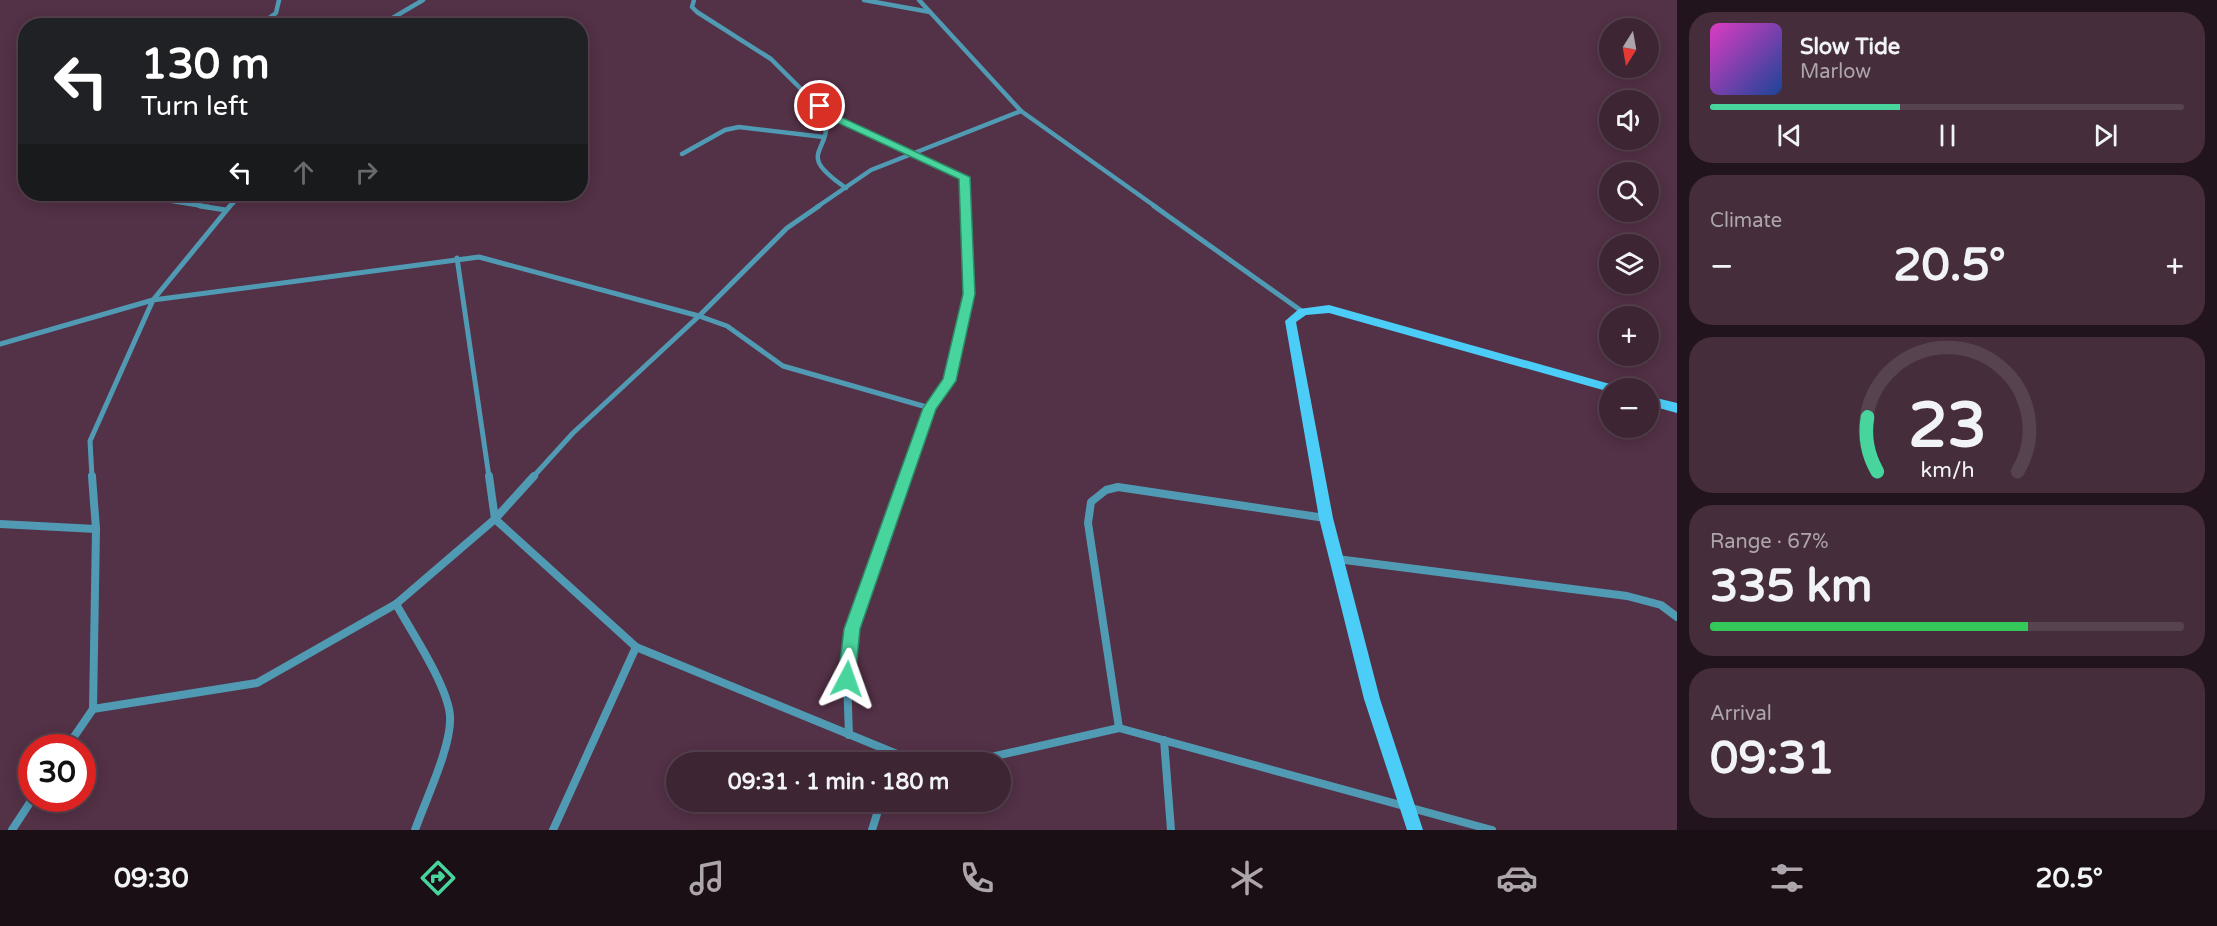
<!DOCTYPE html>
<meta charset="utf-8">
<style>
:root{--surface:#3e2534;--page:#452d3c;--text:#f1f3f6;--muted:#ada5ac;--line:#57424f;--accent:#48d49d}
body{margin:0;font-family:"Varela Round",sans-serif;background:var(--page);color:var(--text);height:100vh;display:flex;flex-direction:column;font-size:22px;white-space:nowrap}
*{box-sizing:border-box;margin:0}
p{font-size:20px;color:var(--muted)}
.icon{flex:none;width:33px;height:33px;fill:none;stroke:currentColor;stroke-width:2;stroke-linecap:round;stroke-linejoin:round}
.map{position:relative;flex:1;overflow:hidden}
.details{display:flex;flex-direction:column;gap:12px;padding:12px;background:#22141d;width:540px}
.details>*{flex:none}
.top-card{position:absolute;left:18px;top:18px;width:570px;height:183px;border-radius:24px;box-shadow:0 3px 15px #0003,0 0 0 2px var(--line);background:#202124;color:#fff;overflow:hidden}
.needle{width:39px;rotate:191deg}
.buttons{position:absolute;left:1599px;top:18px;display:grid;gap:12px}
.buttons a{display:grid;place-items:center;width:60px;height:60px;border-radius:50%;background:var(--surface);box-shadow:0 3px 15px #0003,0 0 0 2px var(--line);font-size:30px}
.speed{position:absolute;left:18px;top:734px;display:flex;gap:12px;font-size:30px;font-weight:700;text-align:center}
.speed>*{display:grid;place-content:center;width:78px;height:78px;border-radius:50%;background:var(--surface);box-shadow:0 3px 15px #0003,0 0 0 2px var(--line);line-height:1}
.speed .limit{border:9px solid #d22;background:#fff;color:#111}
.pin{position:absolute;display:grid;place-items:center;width:51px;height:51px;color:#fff;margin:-26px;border:3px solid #fff;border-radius:50%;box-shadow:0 2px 6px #0007}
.me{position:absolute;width:66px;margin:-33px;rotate:4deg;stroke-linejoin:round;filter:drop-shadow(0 0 4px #0008)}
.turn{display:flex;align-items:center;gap:21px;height:126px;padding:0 24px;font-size:27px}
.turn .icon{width:78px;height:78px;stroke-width:2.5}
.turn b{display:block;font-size:42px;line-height:51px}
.lanes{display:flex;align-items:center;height:57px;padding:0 24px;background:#0003;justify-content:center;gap:30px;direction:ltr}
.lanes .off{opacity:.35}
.big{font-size:45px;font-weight:800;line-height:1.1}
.details .widget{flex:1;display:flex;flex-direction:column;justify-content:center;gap:9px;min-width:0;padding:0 21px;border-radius:24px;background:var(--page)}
.details .dial{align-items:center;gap:0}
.dial svg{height:156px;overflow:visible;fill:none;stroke:var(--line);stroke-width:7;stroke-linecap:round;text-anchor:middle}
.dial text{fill:var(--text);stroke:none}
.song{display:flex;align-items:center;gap:18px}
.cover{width:72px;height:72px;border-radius:9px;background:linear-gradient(135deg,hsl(310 70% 55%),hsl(220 70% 35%))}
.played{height:6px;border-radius:3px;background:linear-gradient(90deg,var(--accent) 40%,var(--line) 40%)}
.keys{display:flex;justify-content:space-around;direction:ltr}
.heat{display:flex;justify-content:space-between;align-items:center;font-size:33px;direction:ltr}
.charge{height:9px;border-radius:4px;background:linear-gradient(90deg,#34c759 67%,var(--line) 0)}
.trip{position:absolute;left:666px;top:752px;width:345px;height:60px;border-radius:30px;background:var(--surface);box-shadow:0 3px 15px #0003,0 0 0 2px var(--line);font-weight:800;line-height:60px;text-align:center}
.tab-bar{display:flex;height:96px;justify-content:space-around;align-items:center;background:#190f15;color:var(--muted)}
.tab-bar .icon{width:42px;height:42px}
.tab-bar .on{color:var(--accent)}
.tab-bar b{font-size:27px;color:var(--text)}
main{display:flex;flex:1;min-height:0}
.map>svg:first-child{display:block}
</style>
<main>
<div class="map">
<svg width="1677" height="830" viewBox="0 0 1677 830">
<rect width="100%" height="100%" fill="#533146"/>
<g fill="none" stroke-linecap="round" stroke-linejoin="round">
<g stroke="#509ab4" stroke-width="4.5">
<path d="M694 0 692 7 697 12 771 59 826 114C832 156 793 151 846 188"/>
<path d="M864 0 930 12"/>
<path d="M919 0 1021 111 1156 207"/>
<path d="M258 26 276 13 279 0"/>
<path d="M379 26 423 0"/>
<path d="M826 114 964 177 965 207"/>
<path d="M682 154 725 130 739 127 824 137"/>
<path d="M129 194 209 207"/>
<path d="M229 207 242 194"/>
<path d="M817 207 871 170 1021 111"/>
</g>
<g stroke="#509ab4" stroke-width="5">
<path d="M200 206 226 210"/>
<path d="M1154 206 1303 312"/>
<path d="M457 258 489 477"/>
<path d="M699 316 727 326 783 366 930 408 906 477"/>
<path d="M699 316 787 228 819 206"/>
<path d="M0 344 153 300 230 206"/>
<path d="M930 408 950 381 969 294 965 206"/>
<path d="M92 477 90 441 153 300 479 257 699 316"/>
<path d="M533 477 573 433 699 316"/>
</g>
<g stroke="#509ab4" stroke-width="8">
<path d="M92 476 96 529 93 709 257 683 396 604 495 519 534 476"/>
<path d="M489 476 495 519 636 647 897 754 895 762"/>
<path d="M0 524 96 529"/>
<path d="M1337 559 1627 596 1661 605 1677 617"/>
<path d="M396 604C411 631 448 686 450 716 452 746 425 801 415 830"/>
<path d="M1119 728 1088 523 1091 502 1106 490 1118 487 1325 518"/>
<path d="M849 735 847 679 852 629 906 476"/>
<path d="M1164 740 1171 830"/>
<path d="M67 747 93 709"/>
<path d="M897 754 969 762 1119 728 1492 830"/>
<path d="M12 830 33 798"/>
<path d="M553 830 636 647"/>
<path d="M872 830 881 801"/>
</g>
<g fill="#4bcdf7" fill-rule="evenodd">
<path d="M1329 305 1610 384 1616 388H1610V392L1329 313 1306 315 1296 322 1333 518 1380 699 1423 830H1407L1364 699 1319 518 1285 321 1299 309Z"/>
<path d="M1648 396 1677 403V413L1648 405Z"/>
</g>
</g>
<path fill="#48d49d" stroke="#2f8a66" stroke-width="1.5" d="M816 104H823L830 112 970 177 975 294 956 381 936 409 860 629 855 679 853 685 847 687 841 685 838 679 844 629 923 408 943 379 963 294 959 179 823 116 815 106Z"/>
</svg>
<div class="buttons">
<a><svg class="needle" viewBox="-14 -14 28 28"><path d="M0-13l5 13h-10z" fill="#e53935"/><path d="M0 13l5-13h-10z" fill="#ada5ac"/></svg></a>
<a><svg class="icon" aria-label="sound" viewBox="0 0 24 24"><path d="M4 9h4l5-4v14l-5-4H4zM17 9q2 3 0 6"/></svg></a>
<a><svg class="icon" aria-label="search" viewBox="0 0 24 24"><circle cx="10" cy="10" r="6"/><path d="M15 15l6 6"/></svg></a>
<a><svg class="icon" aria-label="layers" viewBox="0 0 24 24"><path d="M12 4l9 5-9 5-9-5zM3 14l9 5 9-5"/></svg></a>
<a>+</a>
<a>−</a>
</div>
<div class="speed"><div class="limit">30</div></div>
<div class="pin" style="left:820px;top:106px;background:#d93025"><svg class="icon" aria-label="arrive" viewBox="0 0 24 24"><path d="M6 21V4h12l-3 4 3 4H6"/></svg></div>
<svg class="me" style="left:847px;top:679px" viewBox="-20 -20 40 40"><path d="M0-17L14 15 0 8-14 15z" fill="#48d49d" stroke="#fff" stroke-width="4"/></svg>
<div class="trip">09:31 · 1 min · 180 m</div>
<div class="top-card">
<div class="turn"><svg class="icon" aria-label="left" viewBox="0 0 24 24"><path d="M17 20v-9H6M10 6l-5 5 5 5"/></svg><div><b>130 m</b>Turn left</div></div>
<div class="lanes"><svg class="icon" aria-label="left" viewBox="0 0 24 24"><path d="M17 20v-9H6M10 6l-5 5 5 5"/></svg><svg class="icon off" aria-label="ahead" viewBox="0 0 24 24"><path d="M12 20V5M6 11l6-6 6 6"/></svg><svg class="icon off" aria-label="right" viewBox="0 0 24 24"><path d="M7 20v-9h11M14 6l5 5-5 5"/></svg></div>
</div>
</div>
<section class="details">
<div class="widget">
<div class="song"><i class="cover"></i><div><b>Slow Tide</b><p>Marlow</p></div></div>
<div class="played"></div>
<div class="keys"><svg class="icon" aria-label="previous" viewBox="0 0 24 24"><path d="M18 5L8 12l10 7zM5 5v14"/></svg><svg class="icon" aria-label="pause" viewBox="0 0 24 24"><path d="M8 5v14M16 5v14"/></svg><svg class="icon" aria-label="next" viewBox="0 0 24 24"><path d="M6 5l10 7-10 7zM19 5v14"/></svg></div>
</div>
<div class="widget"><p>Climate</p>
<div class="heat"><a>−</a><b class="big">20.5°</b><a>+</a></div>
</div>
<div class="widget dial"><svg viewBox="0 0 100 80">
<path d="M14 69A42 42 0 1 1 86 69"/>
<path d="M14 69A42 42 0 0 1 9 41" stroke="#48d49d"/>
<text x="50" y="56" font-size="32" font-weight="700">23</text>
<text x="50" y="72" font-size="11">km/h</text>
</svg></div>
<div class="widget"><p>Range · 67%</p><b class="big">335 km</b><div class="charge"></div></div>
<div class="widget"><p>Arrival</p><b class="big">09:31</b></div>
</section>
</main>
<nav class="tab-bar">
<b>09:30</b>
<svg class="icon on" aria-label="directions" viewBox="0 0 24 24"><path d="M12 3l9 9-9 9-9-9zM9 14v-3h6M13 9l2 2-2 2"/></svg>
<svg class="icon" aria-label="music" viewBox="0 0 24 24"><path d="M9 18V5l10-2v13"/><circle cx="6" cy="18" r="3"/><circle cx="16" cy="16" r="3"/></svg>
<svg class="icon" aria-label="phone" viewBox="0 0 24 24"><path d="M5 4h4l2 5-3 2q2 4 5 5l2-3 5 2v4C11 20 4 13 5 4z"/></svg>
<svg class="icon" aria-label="climate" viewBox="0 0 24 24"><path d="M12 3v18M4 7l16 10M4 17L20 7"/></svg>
<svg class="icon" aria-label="car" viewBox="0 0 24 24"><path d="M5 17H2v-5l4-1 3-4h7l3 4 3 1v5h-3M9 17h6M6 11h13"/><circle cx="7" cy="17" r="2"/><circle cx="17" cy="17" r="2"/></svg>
<svg class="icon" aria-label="filters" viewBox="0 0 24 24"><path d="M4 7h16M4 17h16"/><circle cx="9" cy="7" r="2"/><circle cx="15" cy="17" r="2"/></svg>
<b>20.5°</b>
</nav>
